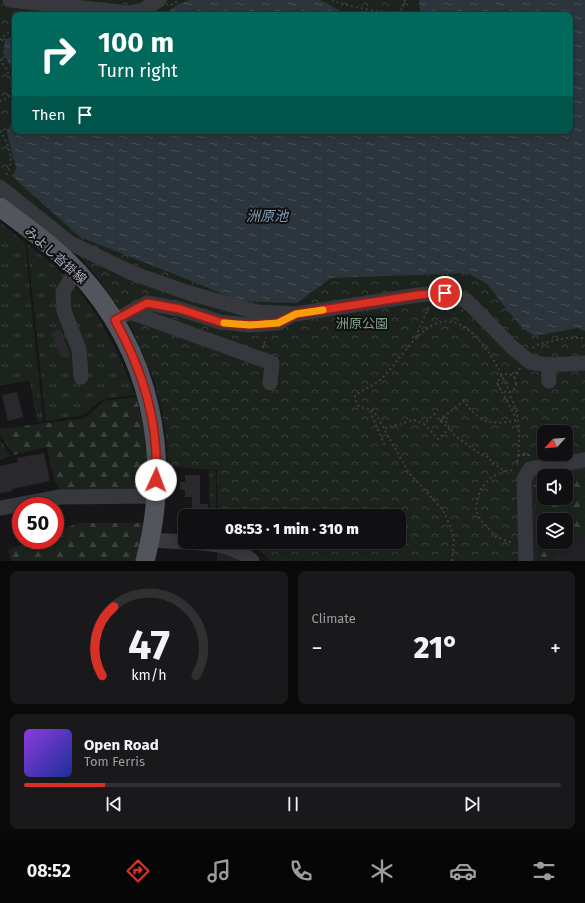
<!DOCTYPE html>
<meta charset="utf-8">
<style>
:root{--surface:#101012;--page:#19191b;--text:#f1f3f6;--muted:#9c9d9f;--line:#303032;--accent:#d93025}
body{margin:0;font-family:"Fira Sans","Noto Sans JP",sans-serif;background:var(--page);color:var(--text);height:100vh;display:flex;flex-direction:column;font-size:15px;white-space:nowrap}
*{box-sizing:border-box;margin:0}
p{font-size:13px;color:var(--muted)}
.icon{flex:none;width:22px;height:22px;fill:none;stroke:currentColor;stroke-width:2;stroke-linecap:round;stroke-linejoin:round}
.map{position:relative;height:561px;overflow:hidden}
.details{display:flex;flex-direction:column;gap:10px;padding:10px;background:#09090a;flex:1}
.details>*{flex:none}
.top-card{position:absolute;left:12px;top:12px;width:561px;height:122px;border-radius:8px;box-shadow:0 2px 6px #0003,0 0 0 1px var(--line);background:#00695c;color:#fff;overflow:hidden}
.needle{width:26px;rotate:244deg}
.buttons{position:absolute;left:537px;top:425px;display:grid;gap:8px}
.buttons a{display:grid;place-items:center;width:36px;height:36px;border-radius:8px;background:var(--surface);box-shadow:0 2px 6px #0003,0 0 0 1px var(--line);font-size:20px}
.speed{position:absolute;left:12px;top:497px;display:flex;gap:8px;font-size:20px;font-weight:700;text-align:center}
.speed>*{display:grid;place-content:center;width:52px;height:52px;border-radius:50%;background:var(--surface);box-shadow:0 2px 6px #0003,0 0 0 1px var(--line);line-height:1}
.speed .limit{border:6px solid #d22;background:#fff;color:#111}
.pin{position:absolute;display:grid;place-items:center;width:34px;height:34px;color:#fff;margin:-17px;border:2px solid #fff;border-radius:50%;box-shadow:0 1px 4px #0007}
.me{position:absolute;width:44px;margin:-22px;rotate:2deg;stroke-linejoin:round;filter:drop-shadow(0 0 3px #0008)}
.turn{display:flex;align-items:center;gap:14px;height:84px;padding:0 20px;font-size:18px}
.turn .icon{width:52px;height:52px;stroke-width:2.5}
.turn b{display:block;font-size:28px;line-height:34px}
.then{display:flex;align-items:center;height:38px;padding:0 20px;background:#0003;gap:8px;font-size:15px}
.big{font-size:30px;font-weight:800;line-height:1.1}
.details .card{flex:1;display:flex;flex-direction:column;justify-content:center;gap:6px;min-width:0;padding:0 14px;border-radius:8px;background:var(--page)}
.details .dial{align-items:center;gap:0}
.dial svg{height:104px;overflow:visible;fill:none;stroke:var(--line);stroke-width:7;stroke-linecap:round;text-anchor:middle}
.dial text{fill:var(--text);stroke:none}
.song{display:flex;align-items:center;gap:12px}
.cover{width:48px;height:48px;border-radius:6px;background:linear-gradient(135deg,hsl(270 70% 55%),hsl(230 70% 35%))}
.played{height:4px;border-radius:2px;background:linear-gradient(90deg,var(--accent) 15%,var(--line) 15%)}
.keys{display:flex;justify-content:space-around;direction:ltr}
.heat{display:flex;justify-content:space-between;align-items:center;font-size:22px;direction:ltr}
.details .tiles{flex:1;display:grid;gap:10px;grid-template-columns:1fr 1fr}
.card:last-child{grid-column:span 2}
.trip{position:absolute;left:178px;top:509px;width:228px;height:40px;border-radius:8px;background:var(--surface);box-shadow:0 2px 6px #0003,0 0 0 1px var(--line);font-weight:800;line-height:40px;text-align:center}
.tab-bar{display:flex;height:64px;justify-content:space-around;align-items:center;background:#060607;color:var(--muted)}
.tab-bar .icon{width:28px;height:28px}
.tab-bar .current{color:var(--accent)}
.tab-bar b{font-size:18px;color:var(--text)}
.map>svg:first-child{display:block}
</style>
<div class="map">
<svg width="585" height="561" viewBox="0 0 585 561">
<defs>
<pattern id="grass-tufts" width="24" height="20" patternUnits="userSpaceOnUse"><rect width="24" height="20" fill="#1c231d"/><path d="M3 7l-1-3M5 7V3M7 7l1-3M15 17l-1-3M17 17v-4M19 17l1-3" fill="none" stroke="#3a403c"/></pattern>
<pattern id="forest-firs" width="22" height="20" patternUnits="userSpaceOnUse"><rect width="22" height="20" fill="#1c231d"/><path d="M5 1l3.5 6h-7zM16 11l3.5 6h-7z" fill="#3a403c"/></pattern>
<pattern id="park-crowns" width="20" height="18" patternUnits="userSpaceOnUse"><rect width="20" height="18" fill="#1c231d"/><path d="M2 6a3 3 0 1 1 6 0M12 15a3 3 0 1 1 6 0" fill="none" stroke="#3a403c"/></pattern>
<pattern id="water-ripples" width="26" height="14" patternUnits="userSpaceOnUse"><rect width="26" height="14" fill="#2c353c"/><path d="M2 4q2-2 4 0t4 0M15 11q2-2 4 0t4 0" fill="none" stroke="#485056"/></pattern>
</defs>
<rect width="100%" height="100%" fill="#161618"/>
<g fill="#222225" fill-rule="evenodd">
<path d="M585 466V561H533L529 482 537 474ZM544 476H566V498H544ZM544 520H566V542H544Z"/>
<path d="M217 551 233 556 241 561H217Z"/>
</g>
<g fill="url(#grass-tufts)">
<path d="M0 222 25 243 43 421 37 422 30 381 0 385Z"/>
<path d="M27 244C38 253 50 261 60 271 96 304 118 350 135 395L103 399 83 415 46 421Z"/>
<path d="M0 440 11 456 0 460Z"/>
<path d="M209 470 216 471V516H210Z"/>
</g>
<g fill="url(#forest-firs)" fill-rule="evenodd">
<path d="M136 397 144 429 146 459V493H63L55 483 47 447 14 455 0 435V429L85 418 104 401Z"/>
<path d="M585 470V538L582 537 556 547 555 561H538L534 485 539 478 544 477V498H566V476H548ZM544 520H566V542H544Z"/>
<path d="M79 523H143L136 561H11L8 550 34 540H55V532Z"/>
</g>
<path fill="url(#park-crowns)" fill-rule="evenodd" d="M0 0H585V455L526 465 531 561H271L259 550 236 542H399V516H218L217 470 168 466 167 442 162 411 154 380 130 324 98 278 79 256 0 192ZM15 15H570V131H15ZM544 432H566V454H544Z"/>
<g fill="url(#water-ripples)">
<path d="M189 0H320L341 11 352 15H163L178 4Z"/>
<path d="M419 0H585V331L578 328 535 336 522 328 486 283 467 273 331 278 297 303 239 301 194 282 80 237 13 177 16 167 7 133 15 114V131H570V15H415L420 12Z"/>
<path d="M15 35V78L10 65 3 53 5 40Z"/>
</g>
<g fill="#29292c">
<path d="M60 329 70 354 61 358 51 333Z"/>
<path d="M17 392 23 417 8 421 2 395Z"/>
<path d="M44 453 50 481 12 489V491L0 493V466L18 462 17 458Z"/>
<path d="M185 475H200V504H208V516H192V497H185V490H180V482H185Z"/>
</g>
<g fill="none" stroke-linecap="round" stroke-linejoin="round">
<g stroke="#3d3f44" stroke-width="2" stroke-dasharray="2 3" stroke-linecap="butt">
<path d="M332 0C341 5 388 15 398 11 400 11 401 9 403 8L405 0"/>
<path d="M171 5 179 0"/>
<path d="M0 40 7 33 15 31"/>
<path d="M0 59 7 70 13 88C11 95 8 99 0 101"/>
<path d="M0 131C9 143 16 164 5 176"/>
<path d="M417 337 418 331 429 307"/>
<path d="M263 348 266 337"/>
<path d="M533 348 536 345 565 338H585"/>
<circle cx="507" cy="383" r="9"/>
<path d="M514 378 520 368"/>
<path d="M497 383 515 416"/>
<path d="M370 411 385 446"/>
<path d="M434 414 449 429 438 439 424 424Z"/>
<path d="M443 417 454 435 482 455 489 457 492 463 505 471 515 470"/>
<path d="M440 421 443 417 464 401C479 423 492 426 517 420"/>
<path d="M385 428 414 420 424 424"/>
<path d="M518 455H531"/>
<path d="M505 471 490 478 480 490 476 507 477 513 481 520 496 537 513 543"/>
<path d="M452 561 454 539 450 526 443 510 409 473 374 411C364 406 357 411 355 396 363 389 373 386 381 379 398 363 412 336 433 325 475 303 513 391 518 421 520 435 519 450 517 464"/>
</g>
<g stroke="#37383d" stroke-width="15">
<path d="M10 0 129 13 143 10 159 0"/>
<path d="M0 187 70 243 132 273 189 293 257 312 296 314 418 295 445 293 467 301 512 347 530 362 548 365 585 363"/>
<path d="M76 270 63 292 64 311 79 349 81 377"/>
<path d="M130 312 272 363 270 383"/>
<path d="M115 320 147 303 180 309 220 322 250 325 278 323 291 316"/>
<path d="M548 365 549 381"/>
<path d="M0 508 60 497 156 496"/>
<path d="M151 540 185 542"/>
<path d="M187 542C210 544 235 544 252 561"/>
<path d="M526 561 524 479 530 469 585 460"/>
</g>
<path stroke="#53555c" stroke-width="19" d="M0 207C26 227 54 246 77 271 151 351 173 456 145 561"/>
</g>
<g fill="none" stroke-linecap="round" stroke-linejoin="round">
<defs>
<path id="route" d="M156 480C159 422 143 371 115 320L147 303 180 309 220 322 235 324 250 325 278 323 296 314 418 295 445 293"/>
</defs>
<use href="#route" stroke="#8d1f18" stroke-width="10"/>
<use href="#route" stroke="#d93025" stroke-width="7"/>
<path stroke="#f59e0b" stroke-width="7" d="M224 323 250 325 278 323 296 314 323 310"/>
</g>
<g text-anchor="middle" stroke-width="4" stroke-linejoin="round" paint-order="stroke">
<g font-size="13" fill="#a8adb8" stroke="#111113">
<text transform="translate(56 255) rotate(42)" y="5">みよし沓掛線</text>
</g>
<g font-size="13" fill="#7fa381" stroke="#111113">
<text x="362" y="328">洲原公園</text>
</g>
<g font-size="14" font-style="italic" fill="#7f9bb3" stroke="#111113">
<text x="267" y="221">洲原池</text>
</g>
</g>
</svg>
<div class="buttons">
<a><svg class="needle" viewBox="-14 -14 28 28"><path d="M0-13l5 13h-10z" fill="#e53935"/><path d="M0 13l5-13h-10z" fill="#9c9d9f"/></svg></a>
<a><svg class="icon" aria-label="sound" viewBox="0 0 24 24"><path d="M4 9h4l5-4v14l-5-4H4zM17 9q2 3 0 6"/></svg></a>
<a><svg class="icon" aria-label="layers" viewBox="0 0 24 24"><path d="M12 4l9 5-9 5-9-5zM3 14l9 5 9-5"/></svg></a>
</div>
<div class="speed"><div class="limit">50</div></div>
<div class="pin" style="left:445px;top:293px;background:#d93025"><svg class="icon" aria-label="arrive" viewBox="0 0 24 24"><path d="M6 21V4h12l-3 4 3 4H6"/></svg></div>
<svg class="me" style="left:156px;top:480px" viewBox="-20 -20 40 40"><circle r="19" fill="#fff"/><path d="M0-13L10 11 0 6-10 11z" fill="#d93025"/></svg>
<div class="trip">08:53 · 1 min · 310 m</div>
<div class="top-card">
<div class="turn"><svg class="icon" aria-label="right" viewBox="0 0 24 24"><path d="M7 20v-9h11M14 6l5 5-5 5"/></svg><div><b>100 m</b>Turn right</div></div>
<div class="then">Then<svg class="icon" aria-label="arrive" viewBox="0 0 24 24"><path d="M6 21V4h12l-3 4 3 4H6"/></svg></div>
</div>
</div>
<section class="details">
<div class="tiles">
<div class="card dial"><svg viewBox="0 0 100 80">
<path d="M14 69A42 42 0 1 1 86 69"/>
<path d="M14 69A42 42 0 0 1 23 16" stroke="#d93025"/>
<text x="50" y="56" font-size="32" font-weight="700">47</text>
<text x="50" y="72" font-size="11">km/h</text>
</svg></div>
<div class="card"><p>Climate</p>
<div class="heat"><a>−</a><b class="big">21°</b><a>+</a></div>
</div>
<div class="card">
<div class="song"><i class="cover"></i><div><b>Open Road</b><p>Tom Ferris</p></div></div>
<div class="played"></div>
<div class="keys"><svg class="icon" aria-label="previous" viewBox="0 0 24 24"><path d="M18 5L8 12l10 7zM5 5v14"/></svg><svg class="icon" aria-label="pause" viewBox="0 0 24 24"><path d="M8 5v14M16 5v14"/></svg><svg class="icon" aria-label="next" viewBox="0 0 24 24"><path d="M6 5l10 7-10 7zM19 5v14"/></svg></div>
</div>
</div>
</section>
<nav class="tab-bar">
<b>08:52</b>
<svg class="icon current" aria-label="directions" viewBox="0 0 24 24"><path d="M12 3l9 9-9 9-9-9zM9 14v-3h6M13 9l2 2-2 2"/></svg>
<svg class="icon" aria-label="music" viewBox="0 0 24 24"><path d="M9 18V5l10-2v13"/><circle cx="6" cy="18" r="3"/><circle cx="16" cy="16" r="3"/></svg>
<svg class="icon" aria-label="phone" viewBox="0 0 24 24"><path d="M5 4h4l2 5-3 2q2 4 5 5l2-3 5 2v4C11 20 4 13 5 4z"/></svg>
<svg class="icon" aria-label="climate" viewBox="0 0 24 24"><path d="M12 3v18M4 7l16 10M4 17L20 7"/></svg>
<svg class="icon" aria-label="car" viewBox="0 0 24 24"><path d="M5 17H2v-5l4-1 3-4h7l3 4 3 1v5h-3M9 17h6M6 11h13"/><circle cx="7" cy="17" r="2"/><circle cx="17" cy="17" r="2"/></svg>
<svg class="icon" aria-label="filters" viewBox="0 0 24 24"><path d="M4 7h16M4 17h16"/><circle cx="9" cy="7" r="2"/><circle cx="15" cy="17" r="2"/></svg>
</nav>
